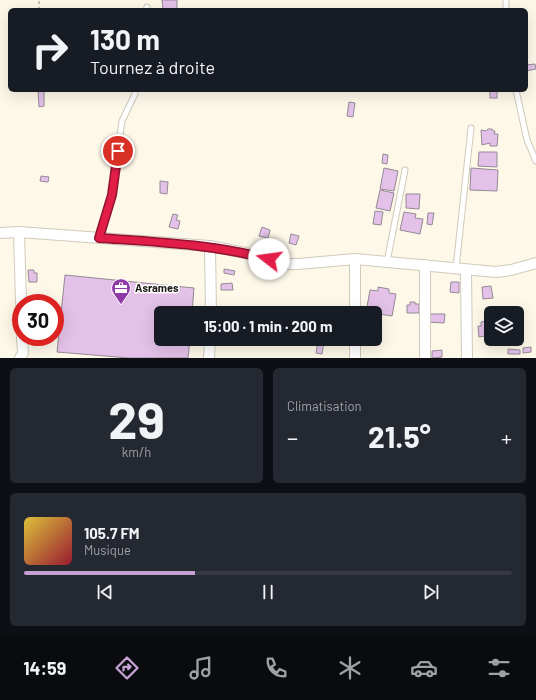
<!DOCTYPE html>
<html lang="fr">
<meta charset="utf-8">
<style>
:root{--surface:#171b24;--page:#242831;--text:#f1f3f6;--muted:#9ea1a6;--line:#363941;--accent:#c5a0d2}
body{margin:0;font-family:Barlow,sans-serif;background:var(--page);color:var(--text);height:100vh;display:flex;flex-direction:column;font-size:15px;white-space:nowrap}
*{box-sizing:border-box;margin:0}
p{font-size:13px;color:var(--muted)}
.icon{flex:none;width:22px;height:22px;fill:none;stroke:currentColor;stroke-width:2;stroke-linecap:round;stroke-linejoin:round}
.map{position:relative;height:358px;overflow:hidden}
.panel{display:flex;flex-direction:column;gap:10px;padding:10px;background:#0d0f14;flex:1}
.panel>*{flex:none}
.hud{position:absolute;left:8px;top:8px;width:520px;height:84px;border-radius:6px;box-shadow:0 4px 16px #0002;background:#171b24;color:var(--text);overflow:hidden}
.controls{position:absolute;left:484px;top:306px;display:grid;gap:8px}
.controls a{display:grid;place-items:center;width:40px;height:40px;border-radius:6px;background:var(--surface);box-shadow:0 4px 16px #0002;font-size:20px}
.speed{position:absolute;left:12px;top:294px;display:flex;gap:8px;font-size:20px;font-weight:700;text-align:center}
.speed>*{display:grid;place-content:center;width:52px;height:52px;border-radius:50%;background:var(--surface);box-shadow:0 4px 16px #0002;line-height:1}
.speed .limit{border:6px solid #d22;background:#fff;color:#111}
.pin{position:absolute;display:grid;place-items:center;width:34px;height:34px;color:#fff;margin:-17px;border:2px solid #fff;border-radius:50%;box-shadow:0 1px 4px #0007}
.me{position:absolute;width:44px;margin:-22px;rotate:285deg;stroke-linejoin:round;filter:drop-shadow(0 0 3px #0008)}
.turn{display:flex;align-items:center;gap:14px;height:84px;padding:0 16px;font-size:18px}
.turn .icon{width:52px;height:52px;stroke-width:2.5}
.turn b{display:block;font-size:28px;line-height:34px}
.big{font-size:30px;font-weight:700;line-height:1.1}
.panel .tile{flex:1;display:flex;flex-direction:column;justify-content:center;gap:6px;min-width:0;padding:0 14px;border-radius:6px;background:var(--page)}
.panel .dial{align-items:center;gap:0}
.dial b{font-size:52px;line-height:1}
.song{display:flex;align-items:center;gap:12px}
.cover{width:48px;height:48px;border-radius:6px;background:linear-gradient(135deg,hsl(50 70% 55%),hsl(350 70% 35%))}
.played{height:4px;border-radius:2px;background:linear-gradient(90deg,var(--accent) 35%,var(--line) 35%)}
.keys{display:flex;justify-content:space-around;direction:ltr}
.heat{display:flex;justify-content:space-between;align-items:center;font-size:22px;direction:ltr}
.panel .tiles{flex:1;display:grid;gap:10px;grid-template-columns:1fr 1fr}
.tile:last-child{grid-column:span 2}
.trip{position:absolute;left:154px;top:306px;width:228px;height:40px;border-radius:6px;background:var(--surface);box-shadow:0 4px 16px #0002;font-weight:700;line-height:40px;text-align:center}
.menu{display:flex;height:64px;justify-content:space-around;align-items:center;background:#090b0e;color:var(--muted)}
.menu .icon{width:28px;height:28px}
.menu .active{color:var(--accent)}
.menu b{font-size:18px;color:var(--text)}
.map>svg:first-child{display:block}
</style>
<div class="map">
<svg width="536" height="358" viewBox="0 0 536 358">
<rect width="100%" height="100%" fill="#fdf8e8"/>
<g fill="#e3c1e8" stroke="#948a96">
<path d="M162 0H177V10H163Z"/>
<path d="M535 64 536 69 526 71V65Z"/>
<path d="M38 90H44V106L39 107Z"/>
<rect x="490" y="90" width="7" height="8"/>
<path d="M349 102 355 103 353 117 347 116Z"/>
<path d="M488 129H492L493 131H495L494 134H498L497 146H490V143L482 145 481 130 486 131Z"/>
<path d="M479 152H497V167L478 166Z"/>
<path d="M383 154 388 155 387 164 382 163Z"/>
<path d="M384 168 398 171 394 191 380 189Z"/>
<path d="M471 168 498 170 497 191 470 190Z"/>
<path d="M41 176 49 177 48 182 40 181Z"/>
<path d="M160 181 168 182 167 194 160 193Z"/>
<path d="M380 190 394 193 390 211 376 208Z"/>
<path d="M406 194H420L419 209 406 208Z"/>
<path d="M375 211 383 212 381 225 373 224Z"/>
<path d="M404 212 416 214 415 218 423 219 420 234 400 230Z"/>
<path d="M428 213H434L432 225 427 224Z"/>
<path d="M173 214 178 215 176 220 180 221 178 229 169 227Z"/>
<path d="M262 227 270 230 268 238 259 236Z"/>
<path d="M291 234 299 236 296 245 289 243Z"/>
<path d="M224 269 235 271 234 275 224 273Z"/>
<path d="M28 270H34V273H37V282H29Z"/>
<path d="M65 275 194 288 192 313H161V339H190L188 358H129L57 352Z"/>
<path d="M451 282H459V293L450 292Z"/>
<path d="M232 283 233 290H221V284Z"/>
<path d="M491 286 493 298 483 299 482 287Z"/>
<path d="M378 287 389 289V293L396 294 392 316 366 312 370 290 378 291Z"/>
<path d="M410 302H415V304H419V313H407V305H410Z"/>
<path d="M427 314H445L444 323 427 322Z"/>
<path d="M487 321V324H491V335L479 337 478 326H481V322Z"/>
<path d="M318 341 324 342 322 354 316 353Z"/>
<path d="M531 347V352L523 353V348Z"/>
<path d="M508 349 520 350V354H508Z"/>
<path d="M442 350V357L432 358V351Z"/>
</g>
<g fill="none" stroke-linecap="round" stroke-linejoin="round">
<defs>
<g id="service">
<path d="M506 0V10"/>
<path d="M146 10 147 7"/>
<path d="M516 90 527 140 536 161"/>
<path d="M99 238 112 195 122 121 135 94V90"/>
<path d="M387 262 405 170"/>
<path d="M456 268 471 128"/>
</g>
<g id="minor">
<path d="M19 232 21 303"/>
<path d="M0 233 19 232 210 246 250 254 288 264H298L355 259 496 272 511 270 536 263"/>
<path d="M210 246 211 313"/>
<path d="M425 265V358"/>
<path d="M466 270 467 358"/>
<path d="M355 313V259"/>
<path d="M20 358 23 353 22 337"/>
<path d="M209 358 210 339"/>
<path d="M355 358V339"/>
</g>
</defs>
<use href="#service" stroke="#cfcabb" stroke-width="7"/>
<use href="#minor" stroke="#cfcabb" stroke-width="12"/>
<path stroke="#b1ada1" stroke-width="1.5" stroke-dasharray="3 3" stroke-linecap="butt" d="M39 10V0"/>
<use href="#service" stroke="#fff" stroke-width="5"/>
<use href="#minor" stroke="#fff" stroke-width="10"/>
</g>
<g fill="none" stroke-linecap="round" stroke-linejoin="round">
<defs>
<path id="route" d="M118 151 112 195 99 238C157 242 211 244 269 259"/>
</defs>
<use href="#route" stroke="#92132f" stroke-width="10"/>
<use href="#route" stroke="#e11d48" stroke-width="7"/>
</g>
<defs>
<symbol id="office-pin" viewBox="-11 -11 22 30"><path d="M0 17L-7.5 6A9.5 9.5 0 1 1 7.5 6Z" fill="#8f3aa7" stroke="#fff"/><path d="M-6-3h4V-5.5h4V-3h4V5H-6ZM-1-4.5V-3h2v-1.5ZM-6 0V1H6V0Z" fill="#fff"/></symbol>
</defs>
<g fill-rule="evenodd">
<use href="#office-pin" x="110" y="277" width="22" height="30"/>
</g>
<g text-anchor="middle" stroke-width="3" stroke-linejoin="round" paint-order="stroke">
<g font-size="11" font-weight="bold" fill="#1c1a14" stroke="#fff" text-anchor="start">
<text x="135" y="292">Asrames</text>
</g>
</g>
</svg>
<div class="controls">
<a><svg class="icon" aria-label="layers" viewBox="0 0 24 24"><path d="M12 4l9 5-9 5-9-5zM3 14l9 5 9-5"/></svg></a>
</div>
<div class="speed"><div class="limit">30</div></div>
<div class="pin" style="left:118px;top:151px;background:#d93025"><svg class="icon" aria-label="arrive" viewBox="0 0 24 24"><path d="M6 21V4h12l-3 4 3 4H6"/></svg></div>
<svg class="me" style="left:269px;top:259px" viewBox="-20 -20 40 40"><circle r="19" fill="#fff"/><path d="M0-13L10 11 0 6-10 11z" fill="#e11d48"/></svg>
<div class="trip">15:00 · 1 min · 200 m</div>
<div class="hud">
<div class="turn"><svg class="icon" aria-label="right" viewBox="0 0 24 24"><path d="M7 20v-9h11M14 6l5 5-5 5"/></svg><div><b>130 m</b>Tournez à droite</div></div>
</div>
</div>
<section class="panel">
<div class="tiles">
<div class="tile dial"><b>29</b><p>km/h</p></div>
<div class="tile"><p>Climatisation</p>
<div class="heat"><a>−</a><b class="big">21.5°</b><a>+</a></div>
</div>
<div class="tile">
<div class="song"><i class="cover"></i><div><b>105.7 FM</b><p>Musique</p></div></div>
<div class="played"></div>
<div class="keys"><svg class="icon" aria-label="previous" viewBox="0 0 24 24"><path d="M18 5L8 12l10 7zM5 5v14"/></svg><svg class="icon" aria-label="pause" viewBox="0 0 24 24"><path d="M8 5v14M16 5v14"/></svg><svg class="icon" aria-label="next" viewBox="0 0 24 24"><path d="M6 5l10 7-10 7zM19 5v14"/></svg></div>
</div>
</div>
</section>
<nav class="menu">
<b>14:59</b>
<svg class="icon active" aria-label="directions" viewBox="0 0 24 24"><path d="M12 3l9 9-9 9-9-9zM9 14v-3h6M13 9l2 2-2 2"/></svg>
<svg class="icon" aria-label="music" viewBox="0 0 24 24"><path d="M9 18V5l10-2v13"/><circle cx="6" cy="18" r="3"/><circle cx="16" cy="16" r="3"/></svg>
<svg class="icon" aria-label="phone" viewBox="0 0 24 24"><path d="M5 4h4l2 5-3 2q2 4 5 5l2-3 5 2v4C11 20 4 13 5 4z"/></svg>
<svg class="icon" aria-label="climate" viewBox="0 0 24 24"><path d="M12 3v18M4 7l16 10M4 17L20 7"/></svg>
<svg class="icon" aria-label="car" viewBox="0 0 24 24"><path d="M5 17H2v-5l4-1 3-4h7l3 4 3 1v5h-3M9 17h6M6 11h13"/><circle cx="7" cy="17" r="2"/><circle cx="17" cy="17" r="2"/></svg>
<svg class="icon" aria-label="filters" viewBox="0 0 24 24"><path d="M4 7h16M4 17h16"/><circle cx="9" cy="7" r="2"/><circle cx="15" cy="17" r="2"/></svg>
</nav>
